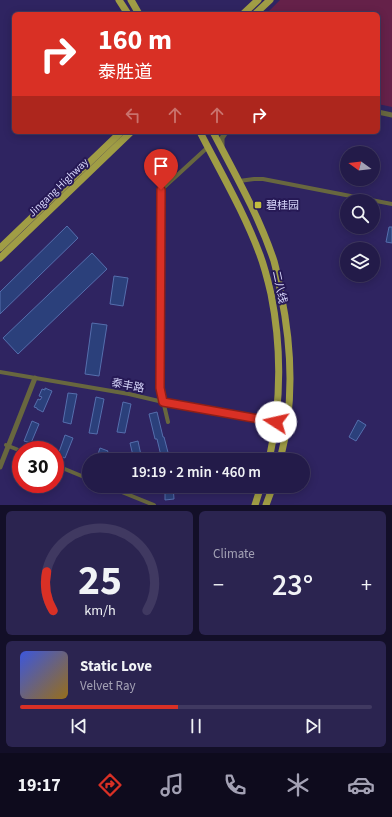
<!DOCTYPE html>
<meta charset="utf-8">
<style>
:root{--surface:#231b49;--page:#2b2450;--text:#f1f3f6;--muted:#a3a1b4;--line:#403961;--accent:#d93025}
body{margin:0;font-family:"Source Sans 3","Noto Sans SC",sans-serif;background:var(--page);color:var(--text);height:100vh;display:flex;flex-direction:column;font-size:15px;white-space:nowrap}
*{box-sizing:border-box;margin:0}
p{font-size:13px;color:var(--muted)}
.icon{flex:none;width:22px;height:22px;fill:none;stroke:currentColor;stroke-width:2;stroke-linecap:round;stroke-linejoin:round}
.map{position:relative;height:505px;overflow:hidden}
.panel{display:flex;flex-direction:column;gap:6px;padding:6px;background:#130f28;flex:1}
.panel>*{flex:none}
.guide{position:absolute;left:12px;top:12px;width:368px;height:122px;border-radius:6px;box-shadow:0 2px 10px #0003,0 0 0 1px var(--line);background:#d93025;color:#fff;overflow:hidden}
.needle{width:26px;rotate:285deg}
.tools{position:absolute;left:340px;top:146px;display:grid;gap:8px}
.tools a{display:grid;place-items:center;width:40px;height:40px;border-radius:50%;background:var(--surface);box-shadow:0 2px 10px #0003,0 0 0 1px var(--line);font-size:20px}
.speed{position:absolute;left:12px;top:441px;display:flex;gap:8px;font-size:20px;font-weight:700;text-align:center}
.speed>*{display:grid;place-content:center;width:52px;height:52px;border-radius:50%;background:var(--surface);box-shadow:0 2px 10px #0003,0 0 0 1px var(--line);line-height:1}
.speed .limit{border:6px solid #d22;background:#fff;color:#111}
.pin{position:absolute;display:grid;place-items:center;width:34px;height:34px;color:#fff;margin:-41px -17px;border-radius:50% 50% 50% 0;rotate:-45deg;box-shadow:0 0 4px #0007}
.pin .icon{rotate:45deg}
.me{position:absolute;width:44px;margin:-22px;rotate:280deg;stroke-linejoin:round;filter:drop-shadow(0 0 3px #0008)}
.turn{display:flex;align-items:center;gap:14px;height:84px;padding:0 20px;font-size:18px}
.turn .icon{width:52px;height:52px;stroke-width:2.5}
.turn b{display:block;font-size:28px;line-height:34px}
.lanes{display:flex;align-items:center;height:38px;padding:0 20px;background:#0003;justify-content:center;gap:20px;direction:ltr}
.lanes .off{opacity:.35}
.big{font-size:30px;font-weight:600;line-height:1.1}
.panel .widget{flex:1;display:flex;flex-direction:column;justify-content:center;gap:6px;min-width:0;padding:0 14px;border-radius:6px;background:var(--page)}
.panel .dial{align-items:center;gap:0}
.dial svg{height:104px;overflow:visible;fill:none;stroke:var(--line);stroke-width:7;stroke-linecap:round;text-anchor:middle}
.dial text{fill:var(--text);stroke:none}
.song{display:flex;align-items:center;gap:12px}
.cover{width:48px;height:48px;border-radius:6px;background:linear-gradient(135deg,hsl(230 70% 55%),hsl(40 70% 35%))}
.played{height:4px;border-radius:2px;background:linear-gradient(90deg,var(--accent) 45%,var(--line) 45%)}
.keys{display:flex;justify-content:space-around;direction:ltr}
.heat{display:flex;justify-content:space-between;align-items:center;font-size:22px;direction:ltr}
.panel .tiles{flex:1;display:grid;gap:6px;grid-template-columns:1fr 1fr}
.widget:last-child{grid-column:span 2}
.trip{position:absolute;left:82px;top:453px;width:228px;height:40px;border-radius:20px;background:var(--surface);box-shadow:0 2px 10px #0003,0 0 0 1px var(--line);font-weight:600;line-height:40px;text-align:center}
.tab-bar{display:flex;height:64px;justify-content:space-around;align-items:center;background:#0e0b1d;color:var(--muted)}
.tab-bar .icon{width:28px;height:28px}
.tab-bar .active{color:var(--accent)}
.tab-bar b{font-size:18px;color:var(--text)}
.map>svg:first-child{display:block}
</style>
<div class="map">
<svg width="392" height="505" viewBox="0 0 392 505">
<rect width="100%" height="100%" fill="#2f2461"/>
<path fill="#652149" d="M280 0H392V107L378 104V14H266Z"/>
<g fill="#2b407b" stroke="#556ead">
<path d="M67 226 78 238 0 314V292Z"/>
<path d="M389 227H392V243L386 242Z"/>
<path d="M92 253 107 269 18 354 3 338Z"/>
<path d="M114 276 128 278 123 306 110 304Z"/>
<path d="M92 323 107 325 99 376 85 374Z"/>
<path d="M45 388 52 391 43 412 37 409V408L34 407 38 399 40 400 42 397 39 396 42 389 45 390Z"/>
<path d="M68 393 77 394 71 424 63 422Z"/>
<path d="M96 397 104 399 97 434 89 433Z"/>
<path d="M123 402 131 404 125 433 117 432Z"/>
<path d="M157 412 163 437H164L170 460H162L157 439H155L149 414Z"/>
<path d="M358 420 366 425 356 441 349 437Z"/>
<path d="M32 421 39 424 31 443 24 441Z"/>
<path d="M65 435 73 438 65 458 58 455Z"/>
<path d="M138 441 142 460H134L130 443Z"/>
<path d="M100 448 108 451 104 460H96Z"/>
<path d="M165 486H173L174 499 165 500Z"/>
</g>
<g fill="none" stroke-linecap="round" stroke-linejoin="round">
<g stroke="#68673f" stroke-width="4">
<path d="M239 181 254 179H263L392 204"/>
<path d="M0 372 129 394 163 402 276 422"/>
<path d="M168 422 160 388 161 190 208 147"/>
<path d="M6 445 21 451"/>
<path d="M55 465 89 479"/>
<path d="M107 486 154 505"/>
</g>
<g stroke="#68673f" stroke-width="5">
<path d="M378 112 392 115"/>
<path d="M222 148V138L226 132"/>
<path d="M0 467 35 378"/>
</g>
<g stroke="#a09d45" stroke-width="7">
<path d="M119 0 128 14"/>
<path d="M131 0 139 14"/>
<path d="M243 14 258 0"/>
<path d="M255 14 270 0"/>
<path d="M200 132C221 173 244 212 260 255 265 268 268 281 271 294 282 349 281 405 269 460"/>
<path d="M213 132C235 174 259 216 274 261 277 272 279 283 281 294 292 348 294 406 280 460"/>
<path d="M0 248 121 132"/>
<path d="M0 258 131 132"/>
<path d="M255 505 261 486"/>
<path d="M266 505 273 486"/>
</g>
</g>
<g fill="none" stroke-linecap="round" stroke-linejoin="round">
<defs>
<path id="route" d="M161 190 160 388 163 402 276 422"/>
</defs>
<use href="#route" stroke="#8d1f18" stroke-width="10"/>
<use href="#route" stroke="#d93025" stroke-width="7"/>
</g>
<rect fill="#c2bd3f" stroke="#261955" stroke-width="1.5" x="254" y="201" width="8" height="8" rx="2"/>
<g text-anchor="middle" stroke-width="4" stroke-linejoin="round" paint-order="stroke">
<g font-size="11" fill="#d8d7fc" stroke="#261955">
<text transform="translate(58 187) rotate(-44)" y="4">Jingang Highway</text>
<text transform="translate(280 287) rotate(78)" y="4">二八线</text>
<text transform="translate(128 385) rotate(11)" y="4">泰丰路</text>
</g>
<g font-size="11" fill="#d8d7fc" stroke="#261955" text-anchor="start">
<text x="266" y="209">碧桂园</text>
</g>
</g>
</svg>
<div class="tools">
<a><svg class="needle" viewBox="-14 -14 28 28"><path d="M0-13l5 13h-10z" fill="#e53935"/><path d="M0 13l5-13h-10z" fill="#a3a1b4"/></svg></a>
<a><svg class="icon" aria-label="search" viewBox="0 0 24 24"><circle cx="10" cy="10" r="6"/><path d="M15 15l6 6"/></svg></a>
<a><svg class="icon" aria-label="layers" viewBox="0 0 24 24"><path d="M12 4l9 5-9 5-9-5zM3 14l9 5 9-5"/></svg></a>
</div>
<div class="speed"><div class="limit">30</div></div>
<div class="pin" style="left:161px;top:190px;background:#d93025"><svg class="icon" aria-label="arrive" viewBox="0 0 24 24"><path d="M6 21V4h12l-3 4 3 4H6"/></svg></div>
<svg class="me" style="left:276px;top:422px" viewBox="-20 -20 40 40"><circle r="19" fill="#fff"/><path d="M0-13L10 11 0 6-10 11z" fill="#d93025"/></svg>
<div class="trip">19:19 · 2 min · 460 m</div>
<div class="guide">
<div class="turn"><svg class="icon" aria-label="right" viewBox="0 0 24 24"><path d="M7 20v-9h11M14 6l5 5-5 5"/></svg><div><b>160 m</b>泰胜道</div></div>
<div class="lanes"><svg class="icon off" aria-label="left" viewBox="0 0 24 24"><path d="M17 20v-9H6M10 6l-5 5 5 5"/></svg><svg class="icon off" aria-label="ahead" viewBox="0 0 24 24"><path d="M12 20V5M6 11l6-6 6 6"/></svg><svg class="icon off" aria-label="ahead" viewBox="0 0 24 24"><path d="M12 20V5M6 11l6-6 6 6"/></svg><svg class="icon" aria-label="right" viewBox="0 0 24 24"><path d="M7 20v-9h11M14 6l5 5-5 5"/></svg></div>
</div>
</div>
<section class="panel">
<div class="tiles">
<div class="widget dial"><svg viewBox="0 0 100 80">
<path d="M14 69A42 42 0 1 1 86 69"/>
<path d="M14 69A42 42 0 0 1 9 39" stroke="#d93025"/>
<text x="50" y="56" font-size="32" font-weight="700">25</text>
<text x="50" y="72" font-size="11">km/h</text>
</svg></div>
<div class="widget"><p>Climate</p>
<div class="heat"><a>−</a><b class="big">23°</b><a>+</a></div>
</div>
<div class="widget">
<div class="song"><i class="cover"></i><div><b>Static Love</b><p>Velvet Ray</p></div></div>
<div class="played"></div>
<div class="keys"><svg class="icon" aria-label="previous" viewBox="0 0 24 24"><path d="M18 5L8 12l10 7zM5 5v14"/></svg><svg class="icon" aria-label="pause" viewBox="0 0 24 24"><path d="M8 5v14M16 5v14"/></svg><svg class="icon" aria-label="next" viewBox="0 0 24 24"><path d="M6 5l10 7-10 7zM19 5v14"/></svg></div>
</div>
</div>
</section>
<nav class="tab-bar">
<b>19:17</b>
<svg class="icon active" aria-label="directions" viewBox="0 0 24 24"><path d="M12 3l9 9-9 9-9-9zM9 14v-3h6M13 9l2 2-2 2"/></svg>
<svg class="icon" aria-label="music" viewBox="0 0 24 24"><path d="M9 18V5l10-2v13"/><circle cx="6" cy="18" r="3"/><circle cx="16" cy="16" r="3"/></svg>
<svg class="icon" aria-label="phone" viewBox="0 0 24 24"><path d="M5 4h4l2 5-3 2q2 4 5 5l2-3 5 2v4C11 20 4 13 5 4z"/></svg>
<svg class="icon" aria-label="climate" viewBox="0 0 24 24"><path d="M12 3v18M4 7l16 10M4 17L20 7"/></svg>
<svg class="icon" aria-label="car" viewBox="0 0 24 24"><path d="M5 17H2v-5l4-1 3-4h7l3 4 3 1v5h-3M9 17h6M6 11h13"/><circle cx="7" cy="17" r="2"/><circle cx="17" cy="17" r="2"/></svg>
</nav>
